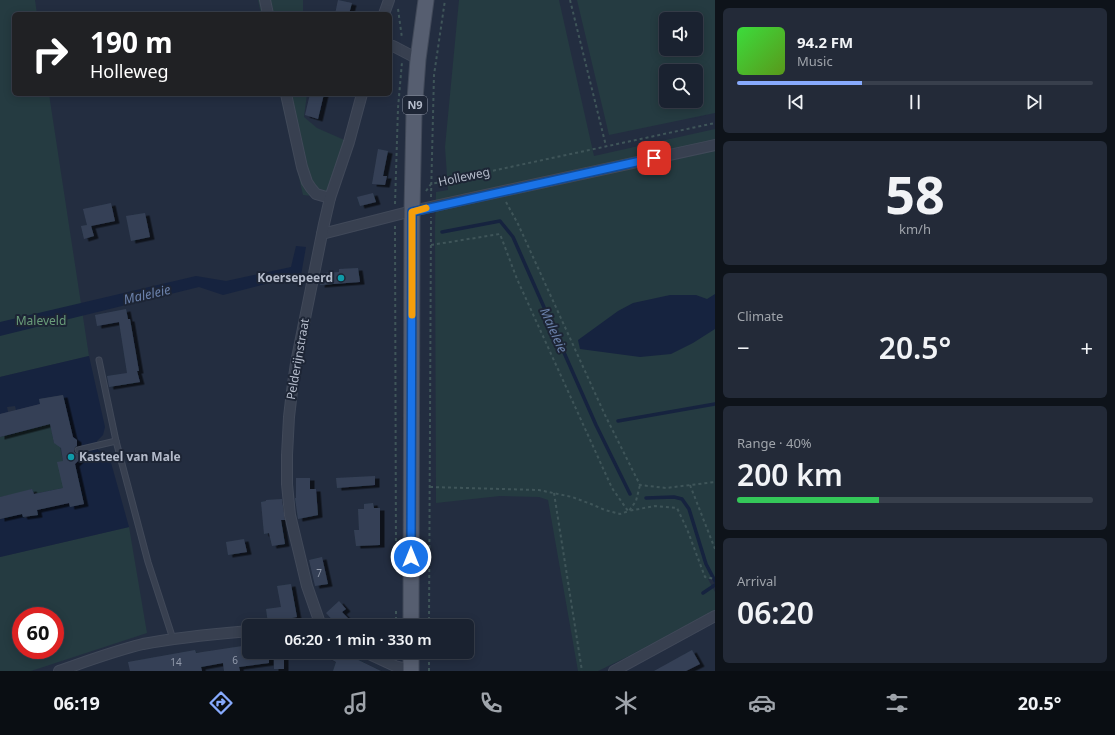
<!DOCTYPE html>
<meta charset="utf-8">
<style>
:root{--surface:#1a2230;--page:#232a38;--text:#f1f3f6;--muted:#9fa4ab;--line:#383f4c;--accent:#87aafd}
body{margin:0;font-family:"Noto Sans",sans-serif;background:var(--page);color:var(--text);height:100vh;display:flex;flex-direction:column;font-size:15px;white-space:nowrap}
*{box-sizing:border-box;margin:0}
p{font-size:13px;color:var(--muted)}
.icon{flex:none;width:22px;height:22px;fill:none;stroke:currentColor;stroke-width:2;stroke-linecap:round;stroke-linejoin:round}
.map{position:relative;flex:1;overflow:hidden}
.panel{display:flex;flex-direction:column;gap:8px;padding:8px;background:#0e131a;width:400px}
.panel>*{flex:none}
.guide{position:absolute;left:12px;top:12px;width:380px;height:84px;border-radius:6px;box-shadow:0 2px 10px #0003,0 0 0 1px var(--line);background:#202124;color:#fff;overflow:hidden}
.tools{position:absolute;left:659px;top:12px;display:grid;gap:8px}
.tools a{display:grid;place-items:center;width:44px;height:44px;border-radius:6px;background:var(--surface);box-shadow:0 2px 10px #0003,0 0 0 1px var(--line);font-size:20px}
.speed{position:absolute;left:12px;top:607px;display:flex;gap:8px;font-size:20px;font-weight:700;text-align:center}
.speed>*{display:grid;place-content:center;width:52px;height:52px;border-radius:50%;background:var(--surface);box-shadow:0 2px 10px #0003,0 0 0 1px var(--line);line-height:1}
.speed .limit{border:6px solid #d22;background:#fff;color:#111}
.pin{position:absolute;display:grid;place-items:center;width:34px;height:34px;color:#fff;margin:-17px;border-radius:8px;box-shadow:0 2px 6px #0006}
.me{position:absolute;width:44px;margin:-22px;rotate:0deg;stroke-linejoin:round;filter:drop-shadow(0 0 3px #0008)}
.turn{display:flex;align-items:center;gap:14px;height:84px;padding:0 12px;font-size:18px}
.turn .icon{width:52px;height:52px;stroke-width:2.5}
.turn b{display:block;font-size:28px;line-height:34px}
.big{font-size:30px;font-weight:600;line-height:1.1}
.panel .widget{flex:1;display:flex;flex-direction:column;justify-content:center;gap:6px;min-width:0;padding:0 14px;border-radius:6px;background:var(--page)}
.panel .dial{align-items:center;gap:0}
.dial b{font-size:52px;line-height:1}
.song{display:flex;align-items:center;gap:12px}
.cover{width:48px;height:48px;border-radius:6px;background:linear-gradient(135deg,hsl(120 70% 55%),hsl(90 70% 35%))}
.played{height:4px;border-radius:2px;background:linear-gradient(90deg,var(--accent) 35%,var(--line) 35%)}
.keys{display:flex;justify-content:space-around;direction:ltr}
.heat{display:flex;justify-content:space-between;align-items:center;font-size:22px;direction:ltr}
.charge{height:6px;border-radius:3px;background:linear-gradient(90deg,#34c759 40%,var(--line) 0)}
.trip{position:absolute;left:242px;top:619px;width:232px;height:40px;border-radius:6px;background:var(--surface);box-shadow:0 2px 10px #0003,0 0 0 1px var(--line);font-weight:600;line-height:40px;text-align:center}
.dock{display:flex;height:64px;justify-content:space-around;align-items:center;background:#0a0e13;color:var(--muted)}
.dock .icon{width:28px;height:28px}
.dock .on{color:var(--accent)}
.dock b{font-size:18px;color:var(--text)}
main{display:flex;flex:1;min-height:0}
.map>svg:first-child{display:block}
</style>
<main>
<div class="map">
<svg width="715" height="671" viewBox="0 0 715 671">
<defs>
<filter id="shadow"><feDropShadow dx="4.5" dy="2.5" stdDeviation="0" flood-color="#0009"/></filter>
</defs>
<rect width="100%" height="100%" fill="#232d40"/>
<g fill="#253b41" fill-rule="evenodd">
<path d="M0 0H35L37 14H14V94H49L89 356 0 377Z"/>
<path d="M258 0H303V14H261Z"/>
<path d="M459 0H559L594 156 715 129V578L708 579 715 592V610L629 656 598 671H578L548 500 539 497 500 496 436 503 435 227 436 192 448 190 445 147Z"/>
<path d="M577 0H715V113L609 135ZM666 19H696V49H666ZM666 71H696V101H666Z"/>
<path d="M280 94H307L304 117 317 128 349 142 330 198 303 195Z"/>
<path d="M50 424 54 443H58V446L60 447 63 461V488L34 494 32 489H30V491L0 497V437Z"/>
<path d="M129 527 147 633 31 671H0V557ZM21 616H55V650H21Z"/>
</g>
<g fill="#16233f">
<path d="M296 246 306 247 301 275 223 295 199 287 0 336V322L196 276 226 281 291 267Z"/>
<path d="M715 294V329L693 343 671 354 640 357 580 349 578 340 618 311 633 303 670 295H696L707 299Z"/>
<path d="M89 356 105 427 103 435 97 441 98 450 107 453 110 459 129 527 0 557V519L22 514 24 518H25L36 515 37 510 69 503 70 507 84 504 74 461 79 457 76 442 73 439 63 395 39 399 40 404 16 410 15 406 7 407 8 412 0 414V377Z"/>
</g>
<g fill="none" stroke-linecap="round" stroke-linejoin="round">
<g stroke="#16233f" stroke-width="3.5">
<path d="M442 232 500 221 513 237 596 425 630 494"/>
<path d="M618 421 715 404"/>
<path d="M646 498 674 497 682 499 689 509 706 564 715 581"/>
<path d="M703 593 715 585"/>
</g>
</g>
<g fill="#354156" filter="url(#shadow)">
<path d="M338 0 352 3 349 14H335Z"/>
<path d="M310 94H324L318 119 305 115Z"/>
<path d="M378 149 388 151 383 176H387L385 185 372 184Z"/>
<path d="M373 193 376 202 360 206 357 197Z"/>
<path d="M111 203 115 221 91 226 94 236 84 239 81 226 87 225 83 209Z"/>
<path d="M145 213 150 237 131 241 126 216Z"/>
<path d="M358 268 360 282 320 285 323 273 339 272V269Z"/>
<path d="M126 309 128 319H130L139 371H137L140 382 109 387 107 376 127 373 119 322 97 326 95 315Z"/>
<path d="M63 395 73 437 77 440V446L75 447 74 451 75 453 79 454 80 459 75 464 84 504 70 507 69 503 37 510 38 515 23 517 22 514 0 519V497L32 489 34 494 63 488 57 462 63 461 61 448 54 443 50 424 0 437V414L40 404 39 399Z"/>
<path d="M375 476V485L337 488 336 478Z"/>
<path d="M296 478H310V489H316L318 515 298 519 295 498H296Z"/>
<path d="M282 499 285 520H281L285 544 272 546 269 533 264 534 261 502 266 501V500Z"/>
<path d="M373 503 374 508H380V545L356 546 354 530H359L358 509H364V504Z"/>
<path d="M244 539 247 552 228 555 226 542Z"/>
<path d="M322 557 328 584 315 586 309 560Z"/>
<path d="M291 584 297 617 268 623 266 609 281 607 277 586Z"/>
<path d="M339 601 346 609 342 612 348 618 338 626 326 613Z"/>
<path d="M249 645V652H269V663L239 667 240 671H224L223 663 201 667 202 671H130L128 662 195 650 196 653Z"/>
<path d="M692 650 700 664 686 671H654Z"/>
<path d="M318 652H342L381 671H333L336 662Z"/>
<rect x="274" y="657" width="10" height="12"/>
</g>
<g fill="none" stroke-linecap="round" stroke-linejoin="round">
<defs>
<g id="lane">
<path d="M99 360 116 441 148 562 173 639"/>
<path d="M78 450 116 441"/>
</g>
<g id="street">
<path d="M265 0 268 14"/>
<path d="M384 14 389 0"/>
<path d="M390 47 393 46 418 59"/>
<path d="M286 94 302 167 307 182 311 188 316 194 330 198"/>
<path d="M322 234 412 211 715 145"/>
<path d="M290 626H302"/>
<path d="M321 626 307 586 290 515 287 484V455L289 417 292 391 296 363 324 224 330 198 349 142 362 94"/>
<path d="M365 652 395 666 411 670"/>
<path d="M59 671C87 661 114 651 143 644 178 637 214 634 249 631"/>
<path d="M614 671 715 616"/>
</g>
<g id="primary">
<path d="M411 626 412 211 414 113 418 59 426 0"/>
<path d="M411 671V652"/>
</g>
</defs>
<use href="#lane" stroke="#414959" stroke-width="7"/>
<use href="#street" stroke="#414959" stroke-width="12"/>
<use href="#primary" stroke="#414959" stroke-width="17"/>
<g stroke="#3f5559" stroke-width="2" stroke-dasharray="3 3" stroke-linecap="butt">
<path d="M570 0 606 146"/>
<path d="M398 9 402 38"/>
<path d="M426 191 431 184 715 123"/>
<path d="M431 197 434 75 445 0"/>
<path d="M506 202 518 224 605 415 640 485 666 488 715 482"/>
<path d="M395 204 398 108 402 62"/>
<path d="M395 226 396 562"/>
<path d="M431 245 500 234 517 279 612 488 628 511 655 506 677 508 687 529 705 577 715 579"/>
<path d="M690 485 715 549"/>
<path d="M430 487 539 490 572 497 591 504 605 510 620 514 629 511 636 501 640 485"/>
<path d="M554 493 582 671"/>
<path d="M396 626V610"/>
<path d="M429 626 431 217"/>
<path d="M429 671V652"/>
</g>
<use href="#lane" stroke="#384050" stroke-width="5"/>
<use href="#street" stroke="#384050" stroke-width="10"/>
<use href="#primary" stroke="#565e70" stroke-width="15"/>
</g>
<g fill="none" stroke-linecap="round" stroke-linejoin="round">
<defs>
<path id="route" d="M411 557 412 212 654 158"/>
</defs>
<use href="#route" stroke="#114b97" stroke-width="10"/>
<use href="#route" stroke="#1a73e8" stroke-width="7"/>
<path stroke="#f59e0b" stroke-width="7" d="M412 315V212L426 208"/>
</g>
<g fill="#0f9aa8" stroke="#1d2535" stroke-width="1.5">
<circle cx="341" cy="278" r="4"/>
<circle cx="71" cy="457" r="4"/>
</g>
<g text-anchor="middle" stroke-width="4" stroke-linejoin="round" paint-order="stroke">
<g font-size="10" fill="#929aab">
<text x="319" y="577">7</text>
<text x="235" y="664">6</text>
<text x="176" y="666">14</text>
</g>
<rect fill="#1d2535" stroke="#878e9d" stroke-width="1" x="403" y="96" width="24" height="18" rx="3"/>
<g font-size="11" font-weight="bold" fill="#b4bbca">
<text x="415" y="109">N9</text>
</g>
<g font-size="12" fill="#b4bbca" stroke="#1d2535">
<text transform="translate(464 177) rotate(-12)" y="4">Holleweg</text>
<text transform="translate(298 359) rotate(-80)" y="4">Pelderijnstraat</text>
</g>
<g font-size="12" font-weight="bold" fill="#b4bbca" stroke="#1d2535" text-anchor="end">
<text x="333" y="282">Koersepeerd</text>
<text x="79" y="461" text-anchor="start">Kasteel van Male</text>
</g>
<g font-size="12" fill="#6a9d7a" stroke="#1d2535">
<text x="41" y="325">Maleveld</text>
</g>
<g font-size="13" font-style="italic" fill="#6b81ab" stroke="#1d2535">
<text transform="translate(147 294) rotate(-13)" y="5">Maleleie</text>
<text transform="translate(554 330) rotate(66)" y="5">Maleleie</text>
</g>
</g>
</svg>
<div class="tools">
<a><svg class="icon" aria-label="sound" viewBox="0 0 24 24"><path d="M4 9h4l5-4v14l-5-4H4zM17 9q2 3 0 6"/></svg></a>
<a><svg class="icon" aria-label="search" viewBox="0 0 24 24"><circle cx="10" cy="10" r="6"/><path d="M15 15l6 6"/></svg></a>
</div>
<div class="speed"><div class="limit">60</div></div>
<div class="pin" style="left:654px;top:158px;background:#d93025"><svg class="icon" aria-label="arrive" viewBox="0 0 24 24"><path d="M6 21V4h12l-3 4 3 4H6"/></svg></div>
<svg class="me" style="left:411px;top:557px" viewBox="-20 -20 40 40"><circle r="17" fill="#1a73e8" stroke="#fff" stroke-width="3"/><path d="M0-11L8 9 0 5-8 9z" fill="#fff"/></svg>
<div class="trip">06:20 · 1 min · 330 m</div>
<div class="guide">
<div class="turn"><svg class="icon" aria-label="right" viewBox="0 0 24 24"><path d="M7 20v-9h11M14 6l5 5-5 5"/></svg><div><b>190 m</b>Holleweg</div></div>
</div>
</div>
<section class="panel">
<div class="widget">
<div class="song"><i class="cover"></i><div><b>94.2 FM</b><p>Music</p></div></div>
<div class="played"></div>
<div class="keys"><svg class="icon" aria-label="previous" viewBox="0 0 24 24"><path d="M18 5L8 12l10 7zM5 5v14"/></svg><svg class="icon" aria-label="pause" viewBox="0 0 24 24"><path d="M8 5v14M16 5v14"/></svg><svg class="icon" aria-label="next" viewBox="0 0 24 24"><path d="M6 5l10 7-10 7zM19 5v14"/></svg></div>
</div>
<div class="widget dial"><b>58</b><p>km/h</p></div>
<div class="widget"><p>Climate</p>
<div class="heat"><a>−</a><b class="big">20.5°</b><a>+</a></div>
</div>
<div class="widget"><p>Range · 40%</p><b class="big">200 km</b><div class="charge"></div></div>
<div class="widget"><p>Arrival</p><b class="big">06:20</b></div>
</section>
</main>
<nav class="dock">
<b>06:19</b>
<svg class="icon on" aria-label="directions" viewBox="0 0 24 24"><path d="M12 3l9 9-9 9-9-9zM9 14v-3h6M13 9l2 2-2 2"/></svg>
<svg class="icon" aria-label="music" viewBox="0 0 24 24"><path d="M9 18V5l10-2v13"/><circle cx="6" cy="18" r="3"/><circle cx="16" cy="16" r="3"/></svg>
<svg class="icon" aria-label="phone" viewBox="0 0 24 24"><path d="M5 4h4l2 5-3 2q2 4 5 5l2-3 5 2v4C11 20 4 13 5 4z"/></svg>
<svg class="icon" aria-label="climate" viewBox="0 0 24 24"><path d="M12 3v18M4 7l16 10M4 17L20 7"/></svg>
<svg class="icon" aria-label="car" viewBox="0 0 24 24"><path d="M5 17H2v-5l4-1 3-4h7l3 4 3 1v5h-3M9 17h6M6 11h13"/><circle cx="7" cy="17" r="2"/><circle cx="17" cy="17" r="2"/></svg>
<svg class="icon" aria-label="filters" viewBox="0 0 24 24"><path d="M4 7h16M4 17h16"/><circle cx="9" cy="7" r="2"/><circle cx="15" cy="17" r="2"/></svg>
<b>20.5°</b>
</nav>
